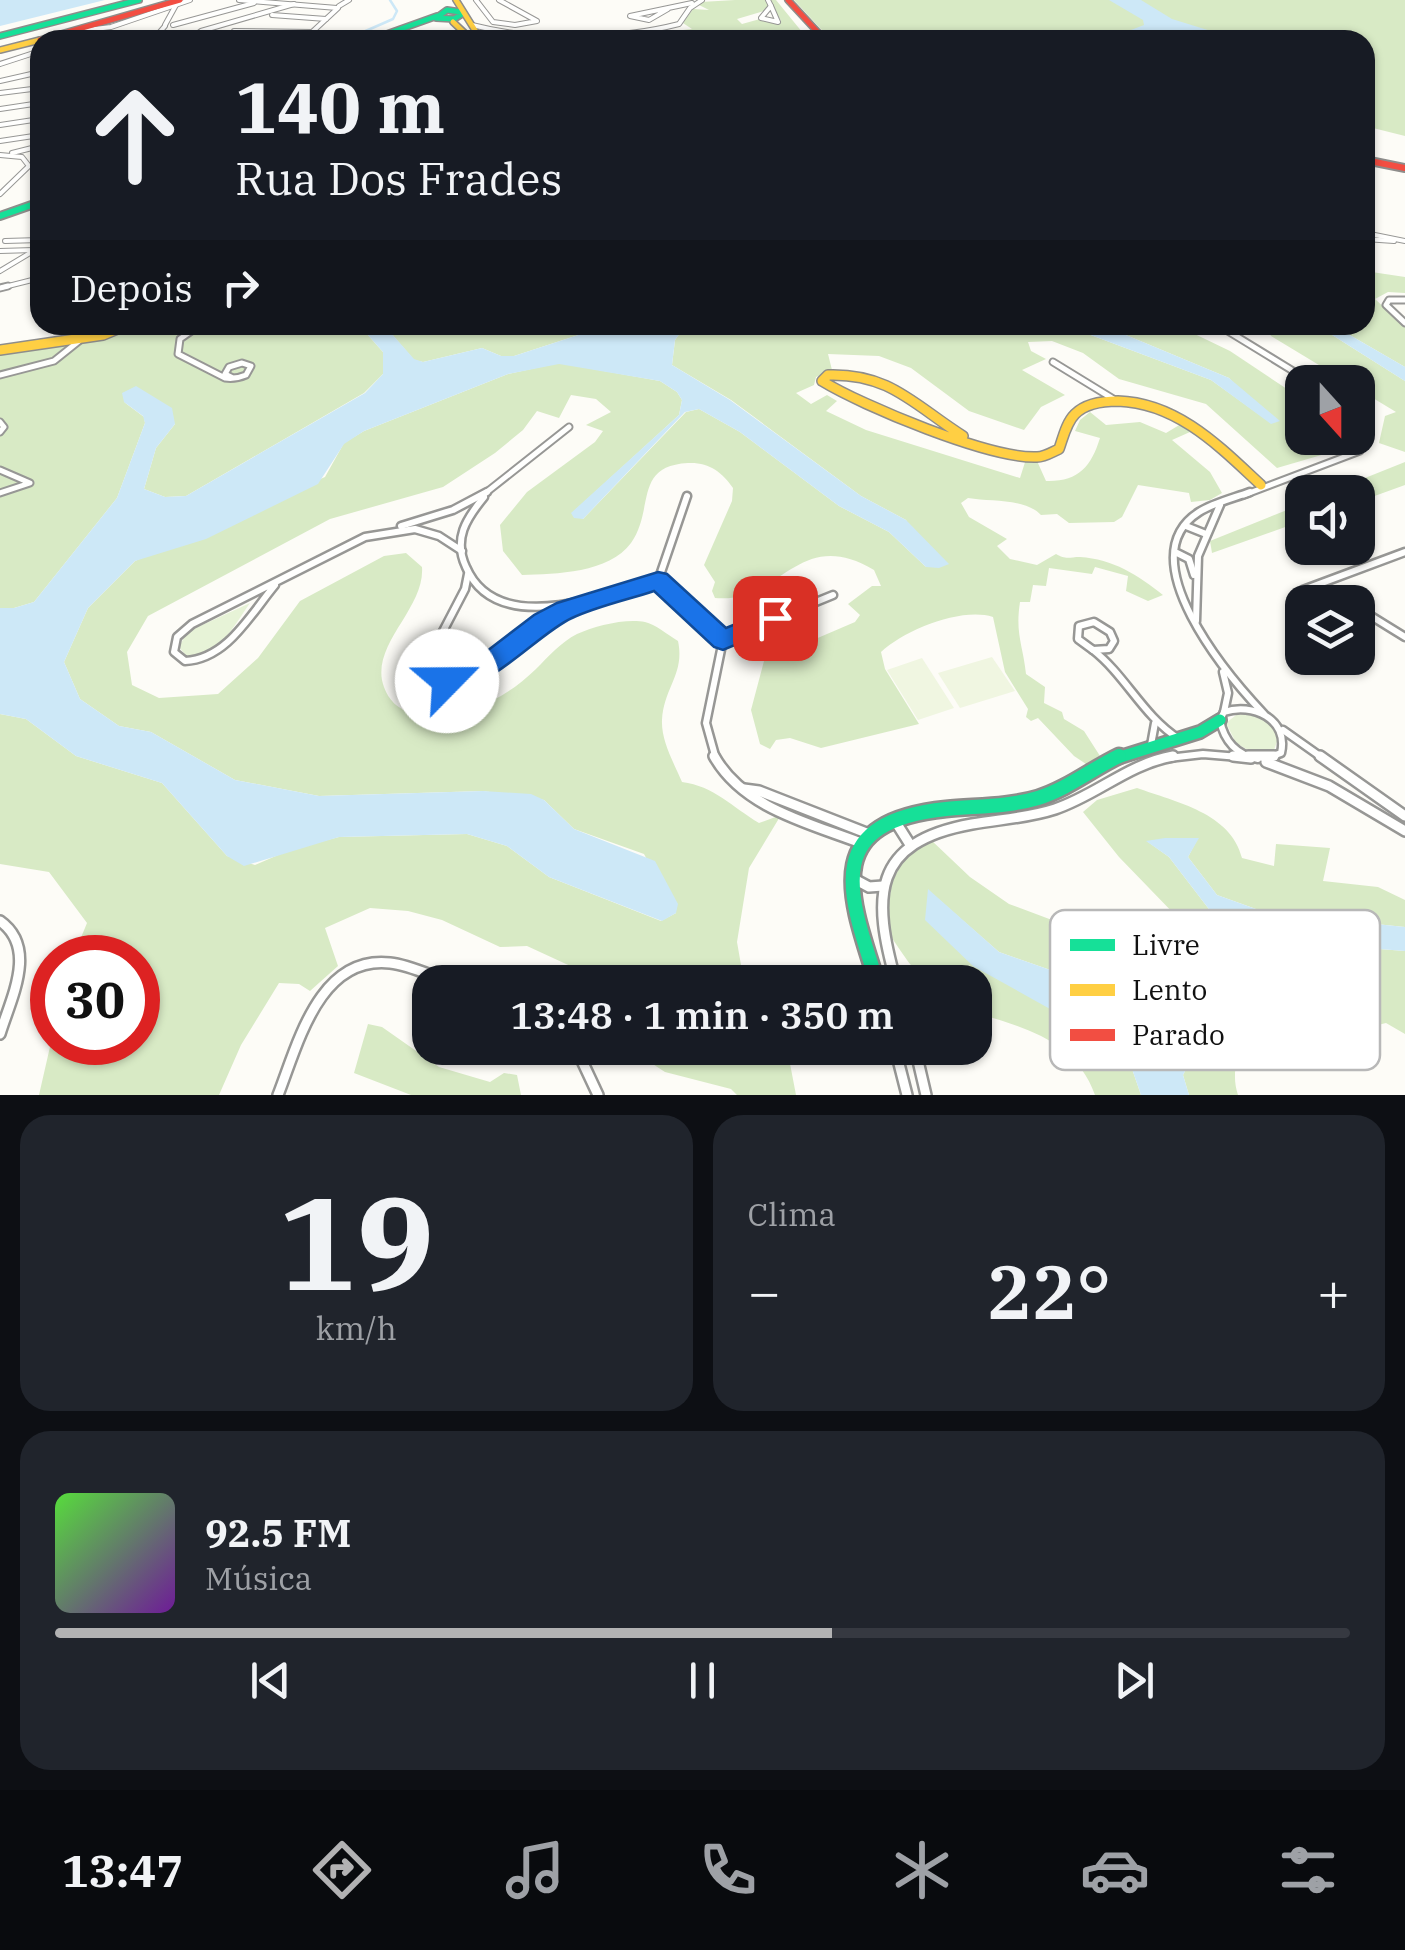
<!DOCTYPE html>
<html lang="pt">
<meta charset="utf-8">
<style>
:root{--surface:#171b24;--page:#20242c;--text:#f1f3f6;--muted:#9ea1a6;--line:#363941;--accent:#b2b2b3}
body{margin:0;font-family:"IBM Plex Serif",serif;background:var(--page);color:var(--text);height:100vh;display:flex;flex-direction:column;font-size:38px;white-space:nowrap}
*{box-sizing:border-box;margin:0}
p{font-size:32px;color:var(--muted)}
.icon{flex:none;width:55px;height:55px;fill:none;stroke:currentColor;stroke-width:2;stroke-linecap:round;stroke-linejoin:round}
.map{position:relative;height:1095px;overflow:hidden}
.drawer{display:flex;flex-direction:column;gap:20px;padding:20px;background:#0d0f14;flex:1}
.drawer>*{flex:none}
.guide{position:absolute;left:30px;top:30px;width:1345px;height:305px;border-radius:30px;box-shadow:0 2px 8px #0004;background:#171b24;color:var(--text);overflow:hidden}
.needle{width:65px;rotate:159deg}
.tools{position:absolute;left:1285px;top:365px;display:grid;gap:20px}
.tools a{display:grid;place-items:center;width:90px;height:90px;border-radius:20px;background:var(--surface);box-shadow:0 2px 8px #0004;font-size:50px}
.speed{position:absolute;left:30px;top:935px;display:flex;gap:20px;font-size:50px;font-weight:700;text-align:center}
.speed>*{display:grid;place-content:center;width:130px;height:130px;border-radius:50%;background:var(--surface);box-shadow:0 2px 8px #0004;line-height:1}
.speed .limit{border:15px solid #d22;background:#fff;color:#111}
.pin{position:absolute;display:grid;place-items:center;width:85px;height:85px;color:#fff;margin:-42px;border-radius:20px;box-shadow:0 5px 15px #0006}
.me{position:absolute;width:110px;margin:-55px;rotate:67deg;stroke-linejoin:round;filter:drop-shadow(0 0 8px #0008)}
.turn{display:flex;align-items:center;gap:35px;height:210px;padding:0 40px;font-size:45px}
.turn .icon{width:130px;height:130px;stroke-width:2.5}
.turn b{display:block;font-size:70px;line-height:85px}
.then{display:flex;align-items:center;height:95px;padding:0 40px;background:#0003;gap:20px;font-size:38px}
.big{font-size:75px;font-weight:600;line-height:1.1}
.drawer .tile{flex:1;display:flex;flex-direction:column;justify-content:center;gap:15px;min-width:0;padding:0 35px;border-radius:30px;background:var(--page)}
.drawer .dial{align-items:center;gap:0}
.dial b{font-size:130px;line-height:1}
.song{display:flex;align-items:center;gap:30px}
.cover{width:120px;height:120px;border-radius:15px;background:linear-gradient(135deg,hsl(110 70% 55%),hsl(280 70% 35%))}
.played{height:10px;border-radius:5px;background:linear-gradient(90deg,var(--accent) 60%,var(--line) 60%)}
.keys{display:flex;justify-content:space-around;direction:ltr}
.heat{display:flex;justify-content:space-between;align-items:center;font-size:55px;direction:ltr}
.drawer .tiles{flex:1;display:grid;gap:20px;grid-template-columns:1fr 1fr}
.tile:last-child{grid-column:span 2}
.trip{position:absolute;left:412px;top:965px;width:580px;height:100px;border-radius:30px;background:var(--surface);box-shadow:0 2px 8px #0004;font-weight:600;line-height:100px;text-align:center}
.dock{display:flex;height:160px;justify-content:space-around;align-items:center;background:#090b0e;color:var(--muted)}
.dock .icon{width:70px;height:70px}
.dock .on{color:var(--accent)}
.dock b{font-size:45px;color:var(--text)}
.map>svg:first-child{display:block}
</style>
<div class="map">
<svg width="1405" height="1095" viewBox="0 0 1405 1095">
<rect width="100%" height="100%" fill="#fdfcf7"/>
<g fill="#e7f3d7">
<path d="M250 603C232 629 221 653 188 658L179 647 187 632Z"/>
<path d="M1240 712C1258 713 1272 721 1278 739L1274 750 1253 753 1236 743 1226 723Z"/>
</g>
<g fill="#d8eac5">
<path d="M735 0H767L771 9 737 19 742 24 760 19 781 21 770 0H776L807 38 799 40H644H664L665 32 692 29 683 23 693 9 709 10 697 4 701 2Z"/>
<path d="M794 0H1405V136L1373 128 1365 120V40H831Z"/>
<path d="M1365 271 1405 277V293L1388 292 1375 299 1405 327V367L1348 334 1343 325H1365Z"/>
<path d="M131 325H359L383 352V374L364 393 186 496 165 497 144 489 156 448 175 424 124 402 144 417 145 423 117 498 34 602 14 608H0V355L81 343Z"/>
<path d="M384 325H532L567 332 570 325H609L514 356H501L482 348 423 362 414 360Z"/>
<path d="M686 325H1064L1211 380 1271 423 1229 378 1102 325H1176L1230 351 1302 399V438H1336L1347 442 1342 449 1277 468 1206 404 1119 379 1083 353 1052 341 1028 342 1031 351 1046 359 1022 370 1065 395 1041 407 1024 430 969 411 911 368 879 356 828 354 832 370 816 377 814 385 796 393 811 404 827 395 837 401 826 411 866 430 1020 478 1026 459 1037 461 1046 481C1078 482 1091 467 1100 438L1075 431 1080 420 1090 412 1106 425 1140 422 1166 433 1181 424 1190 432 1172 440 1210 472 1222 493 1210 500 1191 502 1189 493 1138 485 1122 517 1114 522 1069 523 1057 514 1041 515C1025 498 992 502 968 498L961 503 969 517 1007 539 997 546 1010 559 1037 565 1056 554C1066 560 1069 557 1080 557 1113 559 1138 575 1163 595L1148 601 1126 591 1128 576 1095 567 1092 574 1049 568 1046 586 1033 585 1030 602H1020C1015 634 1023 645 1026 674L1045 687 1044 703 1062 712 1064 719 1084 731 1100 756 1086 764 1074 756 1038 718 1031 721 1026 717 1028 709 1005 672 993 617C961 607 905 630 881 652L885 669 919 724 821 748 790 738 776 740 770 749 760 744 751 710 764 661 855 622 860 615 848 604 872 586H881L874 570C798 525 781 604 715 598L712 591 715 582 704 565 732 501 733 488C722 472 709 462 688 463 633 466 655 509 631 543 609 573 556 574 522 575L503 551 500 525 527 492 595 442 603 431 586 425 611 412 596 399 571 395 559 418 537 411 523 430 495 453 443 487 330 519 148 616 127 652 132 685 159 698 218 694 258 658 300 601 384 556 406 553 422 567C425 607 375 641 382 680 386 699 399 712 418 714 465 717 502 702 536 669 548 657 561 642 577 634 594 626 626 618 645 622 655 624 668 635 678 641 685 674 664 687 662 720 661 741 674 763 682 782 714 786 732 807 759 823L781 815 749 868 737 942 744 982H605L527 946 500 947 442 920 408 911 370 908 325 928 338 966 310 991 299 984 279 983 241 1045 219 1095H39L52 1038V1042H138V958L73 957 87 923 49 872 0 864V714L26 719 76 756 162 783 227 856 255 865 292 849 339 837 467 834 507 846 549 877 661 921 676 913 644 854 574 829 544 800 483 791 319 796 235 780 151 732 119 726 80 699 64 662 88 608 135 561 325 477 344 443 364 431 508 374 559 363 660 381 677 392 682 400 679 415 572 513 583 519 686 412 699 409 740 432 839 506 889 532 926 567 906 520 861 496 731 400 672 365 675 340Z"/>
<path d="M1265 325H1323L1329 333 1405 381V452L1379 443 1385 416 1396 412 1358 389V382H1347L1271 336Z"/>
<path d="M1405 462V485L1358 502V492H1330Z"/>
<path d="M1302 504V521L1212 553 1210 541Z"/>
<path d="M1137 788C1176 802 1231 813 1242 858L1274 866 1276 844 1330 848 1323 881 1378 887 1405 900V927L1267 913 1217 895 1188 857 1198 838 1148 842 1169 857 1215 917 1188 972 1139 1001 999 952 928 890 1068 1019 1130 1063 1141 1095H1095C1076 1041 1025 1027 975 1013V982C912 982 920 977 885 928L892 882 910 847 930 839 970 877 1009 904 1132 950 1179 919 1119 857 1083 812 1097 800Z"/>
<path d="M1290 942 1405 951V1034L1386 1023 1378 1025 1363 1017 1343 1029 1304 990C1273 1016 1222 1046 1238 1095H1189L1183 1075 1226 990Z"/>
<path d="M368 1024 382 1027 439 1067 490 1082 504 1073 517 1075 521 1095H411L354 1073Z"/>
<path d="M642 1048H787L796 1095H737L731 1089 665 1072 645 1059Z"/>
</g>
<g fill="#f0f6e1">
<path d="M992 657 1015 691 960 708 938 673Z"/>
<path d="M922 658 954 708 918 720 887 670Z"/>
</g>
<g fill="#cde8f7">
<path d="M0 0H105L0 26Z"/>
<path d="M1109 0H1141L1172 19 1240 40H1198L1172 33 1105 40 1144 25 1143 20Z"/>
<path d="M359 325H384L414 359 423 362 482 348 501 356H514L609 325H686L675 340 672 365 730 400 861 496 906 520 949 564 939 568 926 567 889 532 839 506 740 432 699 409 685 412 583 519 574 518 571 513 679 415 682 400 677 392 660 381 559 364 508 374 364 431 344 444 318 484 206 539 135 561 88 608 64 662 80 699 119 726 151 732 235 780 319 796 483 791 531 794 544 800 574 829 655 861 678 904 676 913 662 921 549 877 507 846 467 834 339 837 244 866 227 856 162 783 76 756 26 719 0 714V608H14L34 602 117 498 145 423 143 416 124 402 122 393 136 386 172 408 175 424 156 448 144 489 165 497 186 496 365 393 383 374V352Z"/>
<path d="M1064 325H1102L1229 378 1280 421 1271 424 1211 380Z"/>
<path d="M1323 325H1343L1348 334 1405 367V381L1329 333Z"/>
<path d="M1165 838H1199L1188 857 1217 895 1267 913 1405 927V951L1289 942 1226 990 1183 1075 1189 1095H1141L1130 1063 1068 1019 973 966 925 920 928 889 999 952 1139 1001 1188 972 1215 917 1169 857 1146 841Z"/>
</g>
<g fill="none" stroke-linecap="round" stroke-linejoin="round">
<path stroke="#cde8f7" stroke-width="2.5" d="M345 40 393 19 397 11 390 0"/>
<defs>
<g id="street-far3">
<path d="M239 0 337 8"/>
<path d="M476 0 493 22 515 25 537 21 499 0"/>
<path d="M768 0 771 6"/>
<path d="M339 6 349 0"/>
<path d="M771 6 778 22 761 18Z"/>
<path d="M668 9 649 20 630 16 692 3"/>
<path d="M272 15 326 19"/>
<path d="M165 25 176 5"/>
<path d="M173 25 254 3"/>
<path d="M472 25C534 41 617 40 679 24L690 8 702 0"/>
<path d="M234 31 313 32"/>
<path d="M71 32 111 27 190 0"/>
<path d="M310 34 338 8"/>
<path d="M58 40 62 37"/>
<path d="M153 40 165 26"/>
<path d="M189 40 201 31 294 4"/>
<path d="M0 64 40 51"/>
<path d="M0 81 40 72"/>
<path d="M0 93 40 88"/>
<path d="M0 109 40 103"/>
<path d="M0 125 40 119"/>
<path d="M0 141 40 135"/>
<path d="M12 153 40 146"/>
<path d="M0 155 22 157 29 166 0 194"/>
<path d="M38 211 40 215"/>
<path d="M1365 233 1405 241"/>
<path d="M1365 239 1394 241"/>
<path d="M5 241 40 240"/>
<path d="M0 251 34 250"/>
<path d="M0 271 40 247"/>
<path d="M0 288 40 278"/>
</g>
<g id="street-far2">
<path d="M0 288 8 286"/>
<path d="M1405 300H1389L1386 305 1405 323"/>
<path d="M200 325 180 339 178 354 225 378C232 379 239 378 246 375L251 366 242 363 229 367 225 374 233 378"/>
<path d="M1218 325 1311 382"/>
<path d="M1053 362 1115 400"/>
<path d="M0 375 54 361 79 341"/>
<path d="M0 422 4 427 0 432"/>
<path d="M0 470 30 483 0 493"/>
<path d="M483 495 569 427"/>
<path d="M1244 495 1360 451 1364 426 1358 415"/>
</g>
<g id="street-far1">
<path d="M1250 492C1234 498 1213 503 1199 512 1127 558 1229 677 1264 714"/>
<path d="M484 497C466 519 453 539 466 567 497 639 604 594 658 581"/>
<path d="M401 526 453 510 487 492"/>
<path d="M1186 526 1206 534"/>
<path d="M1177 553 1189 559 1194 575"/>
<path d="M468 574 465 589 427 662 428 673C468 699 537 627 572 607"/>
<path d="M658 581 687 496"/>
<path d="M658 581 723 640"/>
<path d="M275 585C250 615 227 659 185 661L174 652 177 637 192 624 365 537 415 529 439 536 462 551"/>
<path d="M1332 602 1306 598 1303 590 1405 552"/>
<path d="M1358 608 1405 637"/>
<path d="M1196 621 1198 556 1220 505"/>
<path d="M1094 622 1110 632 1114 641 1109 649 1093 650 1078 639 1079 626Z"/>
<path d="M723 640 833 595"/>
<path d="M1093 650C1126 676 1143 716 1179 739"/>
<path d="M1223 672 1228 693 1224 712"/>
<path d="M1283 730 1324 759"/>
<path d="M1151 745 1155 723"/>
<path d="M716 759 706 723 723 640"/>
<path d="M1160 759 1203 754 1251 758"/>
<path d="M1258 759C1237 755 1224 741 1220 720L1224 712C1252 702 1289 719 1281 753L1264 759"/>
</g>
<g id="street">
<path d="M714 756C743 808 809 823 861 843"/>
<path d="M1233 756 1251 758"/>
<path d="M1248 756H1274"/>
<path d="M1320 756 1405 816"/>
<path d="M1266 762 1329 786 1405 831"/>
<path d="M744 789 759 791 869 834"/>
<path d="M897 824 909 843"/>
<path d="M856 880 869 887 883 886"/>
<path d="M0 921C38 948 11 998 0 1034"/>
<path d="M896 982C872 897 871 842 972 824 1000 819 1028 818 1055 809 1097 795 1128 764 1173 756"/>
<path d="M576 1048 598 1095"/>
<path d="M895 1048 907 1095"/>
<path d="M915 1048 926 1095"/>
<path d="M278 1095C298 1044 319 955 390 963 410 965 431 976 450 982"/>
</g>
<g id="fast-far3">
<path d="M461 12 447 10 436 18 454 19 462 14"/>
<path d="M0 36 139 0"/>
<path d="M370 40 437 16"/>
</g>
<path id="fast-far2" d="M0 216 40 202"/>
<path id="fast-far1" d="M1114 759 1200 732 1220 720"/>
<path id="fast" d="M877 982C848 893 821 822 946 809 976 806 1008 807 1038 798 1067 789 1092 769 1119 756"/>
<g id="slow-far1">
<path d="M456 0 481 40"/>
<path d="M453 22 472 40"/>
<path d="M0 50 40 40"/>
</g>
<g id="slow">
<path d="M0 350 103 335 127 325"/>
<path d="M963 436C914 405 890 373 828 375L822 381C863 406 990 459 1037 457 1045 457 1052 452 1059 449 1063 438 1066 423 1075 414 1086 403 1104 401 1118 401 1178 403 1220 447 1261 485"/>
</g>
<g id="jam-far1">
<path d="M788 0 825 40"/>
<path d="M40 40 180 0"/>
</g>
<path id="jam" d="M1365 160 1405 168"/>
</defs>
<use href="#street-far3" stroke="#979795" stroke-width="6"/>
<use href="#street-far2" stroke="#979795" stroke-width="9"/>
<use href="#street-far1" stroke="#979795" stroke-width="11"/>
<use href="#street" stroke="#979795" stroke-width="14"/>
<use href="#fast-far3" stroke="#8e8d8b" stroke-width="8"/>
<use href="#fast-far2" stroke="#8e8d8b" stroke-width="10"/>
<use href="#fast-far1" stroke="#8e8d8b" stroke-width="16"/>
<use href="#fast" stroke="#8e8d8b" stroke-width="19"/>
<use href="#slow-far1" stroke="#8e8d8b" stroke-width="8"/>
<use href="#slow" stroke="#8e8d8b" stroke-width="12"/>
<use href="#jam-far1" stroke="#8e8d8b" stroke-width="8"/>
<use href="#jam" stroke="#8e8d8b" stroke-width="10"/>
<use href="#street-far3" stroke="#fffffe" stroke-width="4"/>
<use href="#street-far2" stroke="#fffffe" stroke-width="5"/>
<use href="#street-far1" stroke="#fffffe" stroke-width="6"/>
<use href="#street" stroke="#fffffe" stroke-width="9"/>
<use href="#fast-far3" stroke="#16e098" stroke-width="5"/>
<use href="#fast-far2" stroke="#16e098" stroke-width="6"/>
<use href="#fast-far1" stroke="#16e098" stroke-width="11"/>
<use href="#fast" stroke="#16e098" stroke-width="14"/>
<use href="#slow-far1" stroke="#ffcf43" stroke-width="5"/>
<use href="#slow" stroke="#ffcf43" stroke-width="9"/>
<use href="#jam-far1" stroke="#f24e42" stroke-width="5"/>
<use href="#jam" stroke="#f24e42" stroke-width="6"/>
</g>
<path fill="#1a73e8" stroke="#114b97" stroke-width="2.5" d="M658 572 667 574 726 628 775 608 783 611 787 618 783 625 723 650 714 647 654 591C627 600 598 606 572 618 536 634 480 703 438 688L434 681 438 673 474 661 534 615 557 603Z"/>
<rect x="1050" y="910" width="330" height="160" rx="15" fill="#fff" stroke="#b8b8b8" stroke-width="2.5"/>
<rect x="1070" y="939" width="45" height="12" fill="#16e098"/>
<rect x="1070" y="984" width="45" height="12" fill="#ffcf43"/>
<rect x="1070" y="1029" width="45" height="12" fill="#f24e42"/>
<g font-size="28" fill="#111">
<text x="1132" y="955">Livre</text>
<text x="1132" y="1000">Lento</text>
<text x="1132" y="1045">Parado</text>
</g>
</svg>
<div class="tools">
<a><svg class="needle" viewBox="-14 -14 28 28"><path d="M0-13l5 13h-10z" fill="#e53935"/><path d="M0 13l5-13h-10z" fill="#9ea1a6"/></svg></a>
<a><svg class="icon" aria-label="sound" viewBox="0 0 24 24"><path d="M4 9h4l5-4v14l-5-4H4zM17 9q2 3 0 6"/></svg></a>
<a><svg class="icon" aria-label="layers" viewBox="0 0 24 24"><path d="M12 4l9 5-9 5-9-5zM3 14l9 5 9-5"/></svg></a>
</div>
<div class="speed"><div class="limit">30</div></div>
<div class="pin" style="left:775px;top:618px;background:#d93025"><svg class="icon" aria-label="arrive" viewBox="0 0 24 24"><path d="M6 21V4h12l-3 4 3 4H6"/></svg></div>
<svg class="me" style="left:447px;top:681px" viewBox="-20 -20 40 40"><circle r="19" fill="#fff"/><path d="M0-13L10 11 0 6-10 11z" fill="#1a73e8"/></svg>
<div class="trip">13:48 · 1 min · 350 m</div>
<div class="guide">
<div class="turn"><svg class="icon" aria-label="ahead" viewBox="0 0 24 24"><path d="M12 20V5M6 11l6-6 6 6"/></svg><div><b>140 m</b>Rua Dos Frades</div></div>
<div class="then">Depois<svg class="icon" aria-label="right" viewBox="0 0 24 24"><path d="M7 20v-9h11M14 6l5 5-5 5"/></svg></div>
</div>
</div>
<section class="drawer">
<div class="tiles">
<div class="tile dial"><b>19</b><p>km/h</p></div>
<div class="tile"><p>Clima</p>
<div class="heat"><a>−</a><b class="big">22°</b><a>+</a></div>
</div>
<div class="tile">
<div class="song"><i class="cover"></i><div><b>92.5 FM</b><p>Música</p></div></div>
<div class="played"></div>
<div class="keys"><svg class="icon" aria-label="previous" viewBox="0 0 24 24"><path d="M18 5L8 12l10 7zM5 5v14"/></svg><svg class="icon" aria-label="pause" viewBox="0 0 24 24"><path d="M8 5v14M16 5v14"/></svg><svg class="icon" aria-label="next" viewBox="0 0 24 24"><path d="M6 5l10 7-10 7zM19 5v14"/></svg></div>
</div>
</div>
</section>
<nav class="dock">
<b>13:47</b>
<svg class="icon on" aria-label="directions" viewBox="0 0 24 24"><path d="M12 3l9 9-9 9-9-9zM9 14v-3h6M13 9l2 2-2 2"/></svg>
<svg class="icon" aria-label="music" viewBox="0 0 24 24"><path d="M9 18V5l10-2v13"/><circle cx="6" cy="18" r="3"/><circle cx="16" cy="16" r="3"/></svg>
<svg class="icon" aria-label="phone" viewBox="0 0 24 24"><path d="M5 4h4l2 5-3 2q2 4 5 5l2-3 5 2v4C11 20 4 13 5 4z"/></svg>
<svg class="icon" aria-label="climate" viewBox="0 0 24 24"><path d="M12 3v18M4 7l16 10M4 17L20 7"/></svg>
<svg class="icon" aria-label="car" viewBox="0 0 24 24"><path d="M5 17H2v-5l4-1 3-4h7l3 4 3 1v5h-3M9 17h6M6 11h13"/><circle cx="7" cy="17" r="2"/><circle cx="17" cy="17" r="2"/></svg>
<svg class="icon" aria-label="filters" viewBox="0 0 24 24"><path d="M4 7h16M4 17h16"/><circle cx="9" cy="7" r="2"/><circle cx="15" cy="17" r="2"/></svg>
</nav>
